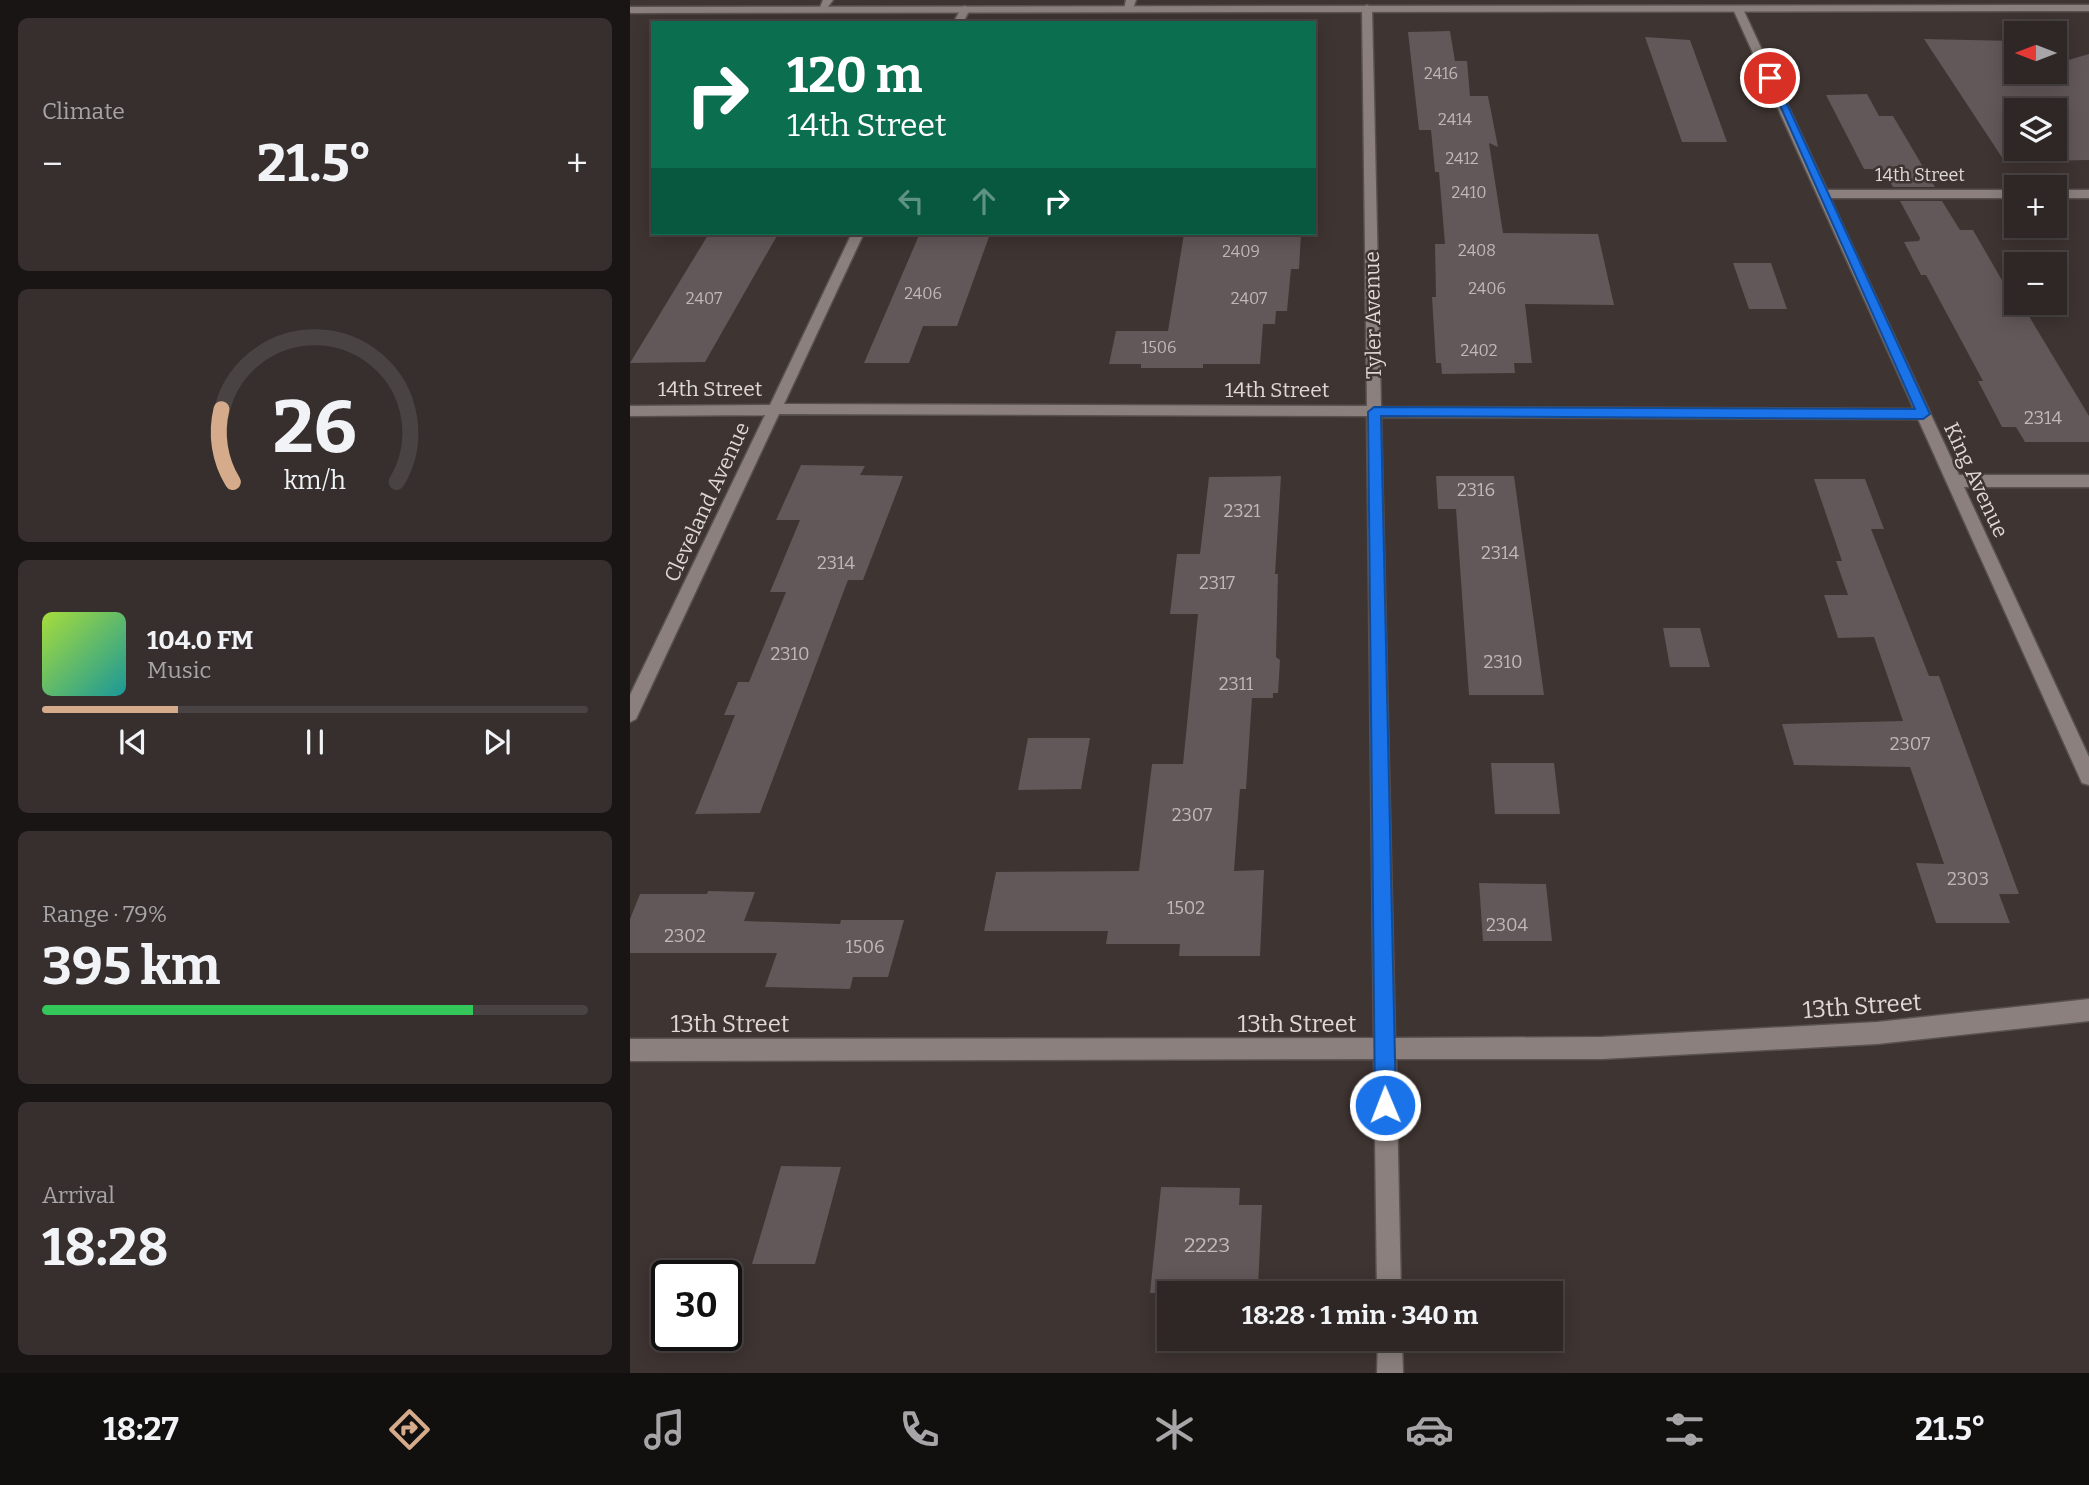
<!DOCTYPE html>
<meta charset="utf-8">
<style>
:root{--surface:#2e2726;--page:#362f2e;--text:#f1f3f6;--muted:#a7a5a7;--line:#494443;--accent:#d6ab8b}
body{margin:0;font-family:Bitter,serif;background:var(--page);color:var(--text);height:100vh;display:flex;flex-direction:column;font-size:26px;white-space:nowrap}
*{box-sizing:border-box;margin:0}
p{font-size:23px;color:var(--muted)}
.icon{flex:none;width:38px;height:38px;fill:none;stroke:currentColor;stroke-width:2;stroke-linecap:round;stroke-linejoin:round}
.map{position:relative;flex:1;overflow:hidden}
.details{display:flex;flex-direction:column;gap:18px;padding:18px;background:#191515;width:630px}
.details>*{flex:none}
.guide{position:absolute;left:21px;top:21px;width:665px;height:214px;border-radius:0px;box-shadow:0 4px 18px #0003,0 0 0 2px var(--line);background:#0b6e4f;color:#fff;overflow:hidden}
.needle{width:46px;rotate:270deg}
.controls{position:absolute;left:1374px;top:21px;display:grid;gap:14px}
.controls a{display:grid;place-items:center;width:63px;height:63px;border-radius:0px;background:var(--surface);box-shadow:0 4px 18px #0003,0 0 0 2px var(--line);font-size:35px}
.speed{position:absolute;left:21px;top:1260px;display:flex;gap:14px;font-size:35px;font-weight:700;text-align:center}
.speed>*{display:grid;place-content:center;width:91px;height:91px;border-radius:50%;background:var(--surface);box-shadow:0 4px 18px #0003,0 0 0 2px var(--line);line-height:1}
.speed .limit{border:4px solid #111;border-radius:10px;background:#fff;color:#111}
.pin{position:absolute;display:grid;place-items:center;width:60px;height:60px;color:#fff;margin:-30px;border:4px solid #fff;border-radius:50%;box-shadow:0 2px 7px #0007}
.me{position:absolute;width:77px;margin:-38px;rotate:359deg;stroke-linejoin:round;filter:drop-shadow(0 0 5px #0008)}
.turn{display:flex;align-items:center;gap:24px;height:147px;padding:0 21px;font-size:32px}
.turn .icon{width:91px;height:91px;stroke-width:2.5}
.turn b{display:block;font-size:49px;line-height:60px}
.lanes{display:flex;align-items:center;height:66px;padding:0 21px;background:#0003;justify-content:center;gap:35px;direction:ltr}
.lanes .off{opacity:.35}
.big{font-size:52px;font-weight:700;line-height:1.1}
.details .widget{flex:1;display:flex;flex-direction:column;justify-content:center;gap:10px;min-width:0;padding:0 24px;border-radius:10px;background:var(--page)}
.details .dial{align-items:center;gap:0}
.dial svg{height:182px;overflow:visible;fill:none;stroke:var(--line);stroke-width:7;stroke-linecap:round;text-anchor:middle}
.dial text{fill:var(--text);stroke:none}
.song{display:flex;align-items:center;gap:21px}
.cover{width:84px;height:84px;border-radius:10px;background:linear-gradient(135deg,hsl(80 70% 55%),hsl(180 70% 35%))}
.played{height:7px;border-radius:4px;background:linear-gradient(90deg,var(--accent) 25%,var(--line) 25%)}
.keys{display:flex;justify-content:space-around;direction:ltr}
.heat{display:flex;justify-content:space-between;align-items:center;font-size:38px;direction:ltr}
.charge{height:10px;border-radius:5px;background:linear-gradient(90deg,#34c759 79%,var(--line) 0)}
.trip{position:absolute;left:527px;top:1281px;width:406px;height:70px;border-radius:0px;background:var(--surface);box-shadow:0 4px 18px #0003,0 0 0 2px var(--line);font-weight:700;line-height:70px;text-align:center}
.tab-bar{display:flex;height:112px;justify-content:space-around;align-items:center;background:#12100f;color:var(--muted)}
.tab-bar .icon{width:49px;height:49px}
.tab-bar .active{color:var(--accent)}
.tab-bar b{font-size:32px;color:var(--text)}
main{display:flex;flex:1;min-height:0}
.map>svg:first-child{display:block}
</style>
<main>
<section class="details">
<div class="widget"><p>Climate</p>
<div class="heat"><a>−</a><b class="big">21.5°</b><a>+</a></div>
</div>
<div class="widget dial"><svg viewBox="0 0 100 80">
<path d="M14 69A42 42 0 1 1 86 69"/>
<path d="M14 69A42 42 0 0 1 9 37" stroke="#d6ab8b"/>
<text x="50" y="56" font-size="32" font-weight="700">26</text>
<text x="50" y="72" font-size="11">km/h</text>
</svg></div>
<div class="widget">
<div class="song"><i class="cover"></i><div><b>104.0 FM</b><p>Music</p></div></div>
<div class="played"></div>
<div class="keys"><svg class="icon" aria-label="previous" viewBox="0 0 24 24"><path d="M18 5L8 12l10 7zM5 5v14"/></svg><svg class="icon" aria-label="pause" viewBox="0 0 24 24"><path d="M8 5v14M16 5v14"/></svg><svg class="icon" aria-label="next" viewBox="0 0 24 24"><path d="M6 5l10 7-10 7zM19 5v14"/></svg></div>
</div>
<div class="widget"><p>Range · 79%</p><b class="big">395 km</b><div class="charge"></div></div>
<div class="widget"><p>Arrival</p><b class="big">18:28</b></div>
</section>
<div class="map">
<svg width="1459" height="1373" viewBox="0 0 1459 1373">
<rect width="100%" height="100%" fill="#3e3432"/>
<g fill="#625759" fill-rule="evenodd">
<path d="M820 31 825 61H837L840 96H858L868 147 859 143 873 233 968 234 984 305 895 304 902 363H884L885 373 812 374 811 363H806L802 297H806L805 244H815L809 172H805L801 130H789L778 32Z"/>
<path d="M1015 37 1060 40 1097 142H1052Z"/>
<path d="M1294 39 1386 41V72H1424V48L1435 61 1459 54V160L1375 162ZM1386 110H1424V149H1386Z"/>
<path d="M1237 94 1249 116H1263L1305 187H1263L1253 169H1234L1196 95Z"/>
<path d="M1270 201H1312L1330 230H1343L1384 301 1391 303 1459 416V442H1395L1386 427H1372L1348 381H1353L1296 275H1291L1274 242 1289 241 1290 238Z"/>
<path d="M290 233 360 234 327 326H293L279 363H234Z"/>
<path d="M148 234 75 362 0 363 78 235Z"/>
<path d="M554 234H671L669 269H661L657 311H646L645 324H633L630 364H573V368H511V364H479L486 331H538Z"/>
<path d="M1103 263H1141L1157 309H1119Z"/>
<path d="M171 465 235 466 230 475 273 476 233 580H218L130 813 65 814 105 715H94L108 682H119L156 592H140L170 520H146Z"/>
<path d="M651 476 645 574H648L646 657 650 660 648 693H643V698H622L616 789H610L604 871 634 870 630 956H549L550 944H476L478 931H354L366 872 509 871 522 764H553L568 614H540L547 554H570L579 477Z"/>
<path d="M806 476H884L914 695H839L826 509H808Z"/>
<path d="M1184 479H1235L1254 529H1241L1299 676H1309L1389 894H1369L1380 923H1306L1286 863 1314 864 1280 767 1164 765 1152 724 1273 721 1244 637 1208 638 1194 595H1218L1206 561H1212Z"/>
<path d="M1033 628H1070L1080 667H1040Z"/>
<path d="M398 738H460L451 789 388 790Z"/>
<path d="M861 763H924L930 814H865Z"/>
<path d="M849 883 916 884 922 941H853Z"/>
<path d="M78 891 125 892 114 921 210 924 211 920H274L258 977H223L220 989 135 987 147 953H0V919L10 894H77Z"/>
<path d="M151 1166 211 1167 185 1264H122Z"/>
<path d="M531 1187 610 1188 609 1205H632L628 1287 604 1286 603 1293H520Z"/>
</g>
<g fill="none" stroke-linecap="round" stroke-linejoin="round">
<defs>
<g id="service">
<path d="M193 0H203L194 12H188Z"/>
<path d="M496 0H506L502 11 494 9Z"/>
</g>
<g id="minor">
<path d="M737 5 742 8 751 407 1284 409 1103 9 1108 6 1113 9 1197 190H1386V198H1200L1329 475H1459V487H1334L1459 757V785L1452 783 1288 419 751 417 765 1038 972 1037 1247 1022 1459 999V1021L1247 1044 972 1059H766L771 1293H747L744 1059 0 1061V1039L744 1038 737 416 149 414 6 719 0 722V695L135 415 0 416V406L140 405 222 233H234L154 404 737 406 732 8Z"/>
<path d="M335 6 340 9 333 23H323L332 7Z"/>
<rect x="1424" y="190" width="35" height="8"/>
<path d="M748 1339H772L773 1373H747Z"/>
</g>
<path id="tertiary" d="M1459 5V11L0 13V7Z"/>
</defs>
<use href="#service" stroke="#58514f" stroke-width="3"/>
<use href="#minor" stroke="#58514f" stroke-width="3"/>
<use href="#tertiary" stroke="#58514f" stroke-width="3"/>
<use href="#service" fill="#8b807d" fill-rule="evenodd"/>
<use href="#minor" fill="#8b807d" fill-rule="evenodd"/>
<use href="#tertiary" fill="#8b807d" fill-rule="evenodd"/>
</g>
<path fill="#1a73e8" stroke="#114b97" stroke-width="2" d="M1137 76 1145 78 1300 414 1293 419 751 416 766 1105 763 1112 755 1115 748 1112 745 1105 738 412 744 407 1285 409Z"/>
<g text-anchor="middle" stroke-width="5" stroke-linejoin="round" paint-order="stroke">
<g font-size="16" fill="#bfb8b7">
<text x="811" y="79">2416</text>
<text x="825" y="125">2414</text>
<text x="832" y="164">2412</text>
<text x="839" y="198">2410</text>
<text x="847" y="256">2408</text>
<text x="611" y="257">2409</text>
<text x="857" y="294">2406</text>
<text x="293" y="299">2406</text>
<text x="74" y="304">2407</text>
<text x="619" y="304">2407</text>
<text x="529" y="353">1506</text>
<text x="849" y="356">2402</text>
</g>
<g font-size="18" fill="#ded8d6" stroke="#3e3432">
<text x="1290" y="181">14th Street</text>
</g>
<g font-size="18" fill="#bfb8b7">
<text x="1413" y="424">2314</text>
<text x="846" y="496">2316</text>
<text x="612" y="517">2321</text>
<text x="870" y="559">2314</text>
<text x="206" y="569">2314</text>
<text x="587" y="589">2317</text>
<text x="160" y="660">2310</text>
<text x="873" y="668">2310</text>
<text x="606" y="690">2311</text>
<text x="1280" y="750">2307</text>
<text x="562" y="821">2307</text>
<text x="1338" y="885">2303</text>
<text x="556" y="914">1502</text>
<text x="877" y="931">2304</text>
<text x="55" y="942">2302</text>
<text x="235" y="953">1506</text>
</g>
<g font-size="21" fill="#ded8d6" stroke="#3e3432">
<text transform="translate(743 315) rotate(-91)" y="7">Tyler Avenue</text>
<text x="80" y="396">14th Street</text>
<text x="647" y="397">14th Street</text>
<text transform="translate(1346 480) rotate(65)" y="7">King Avenue</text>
<text transform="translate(77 502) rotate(-65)" y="7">Cleveland Avenue</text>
</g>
<g font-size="21" fill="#bfb8b7">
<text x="577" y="1252">2223</text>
</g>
<g font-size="24" fill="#ded8d6" stroke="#3e3432">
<text transform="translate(1232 1006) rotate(-4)" y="8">13th Street</text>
<text x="100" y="1032">13th Street</text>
<text x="667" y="1032">13th Street</text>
</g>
</g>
</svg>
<div class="controls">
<a><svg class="needle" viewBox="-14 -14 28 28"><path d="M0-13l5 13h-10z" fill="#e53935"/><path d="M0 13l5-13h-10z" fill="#a7a5a7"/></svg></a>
<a><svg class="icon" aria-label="layers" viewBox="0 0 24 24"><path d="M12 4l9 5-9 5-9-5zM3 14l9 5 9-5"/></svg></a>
<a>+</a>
<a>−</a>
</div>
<div class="speed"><div class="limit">30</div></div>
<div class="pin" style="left:1140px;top:78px;background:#d93025"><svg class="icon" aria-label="arrive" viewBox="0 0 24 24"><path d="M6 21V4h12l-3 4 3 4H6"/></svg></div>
<svg class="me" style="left:755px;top:1105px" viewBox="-20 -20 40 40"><circle r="17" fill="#1a73e8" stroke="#fff" stroke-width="3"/><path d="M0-11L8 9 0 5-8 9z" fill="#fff"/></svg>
<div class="trip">18:28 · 1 min · 340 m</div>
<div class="guide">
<div class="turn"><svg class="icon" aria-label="right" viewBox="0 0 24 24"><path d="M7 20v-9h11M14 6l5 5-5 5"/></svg><div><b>120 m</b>14th Street</div></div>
<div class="lanes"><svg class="icon off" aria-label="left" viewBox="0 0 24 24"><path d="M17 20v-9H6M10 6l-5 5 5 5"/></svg><svg class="icon off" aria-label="ahead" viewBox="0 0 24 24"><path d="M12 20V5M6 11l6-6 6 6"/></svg><svg class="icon" aria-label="right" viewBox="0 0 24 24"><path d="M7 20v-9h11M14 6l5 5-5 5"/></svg></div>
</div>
</div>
</main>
<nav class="tab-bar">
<b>18:27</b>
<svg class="icon active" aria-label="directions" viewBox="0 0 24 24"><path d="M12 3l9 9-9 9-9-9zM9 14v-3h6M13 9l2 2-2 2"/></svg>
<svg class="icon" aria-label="music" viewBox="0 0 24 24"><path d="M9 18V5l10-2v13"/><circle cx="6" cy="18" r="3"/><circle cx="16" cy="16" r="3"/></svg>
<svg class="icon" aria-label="phone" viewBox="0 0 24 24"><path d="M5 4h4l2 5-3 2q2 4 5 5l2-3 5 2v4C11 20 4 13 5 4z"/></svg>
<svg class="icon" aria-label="climate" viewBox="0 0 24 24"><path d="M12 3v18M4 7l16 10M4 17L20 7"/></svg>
<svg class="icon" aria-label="car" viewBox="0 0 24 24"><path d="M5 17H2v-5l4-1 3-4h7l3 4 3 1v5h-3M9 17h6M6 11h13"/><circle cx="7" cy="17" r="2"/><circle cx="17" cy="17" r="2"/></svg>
<svg class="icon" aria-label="filters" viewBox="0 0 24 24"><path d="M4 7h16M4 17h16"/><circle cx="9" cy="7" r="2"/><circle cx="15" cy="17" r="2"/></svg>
<b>21.5°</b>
</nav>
